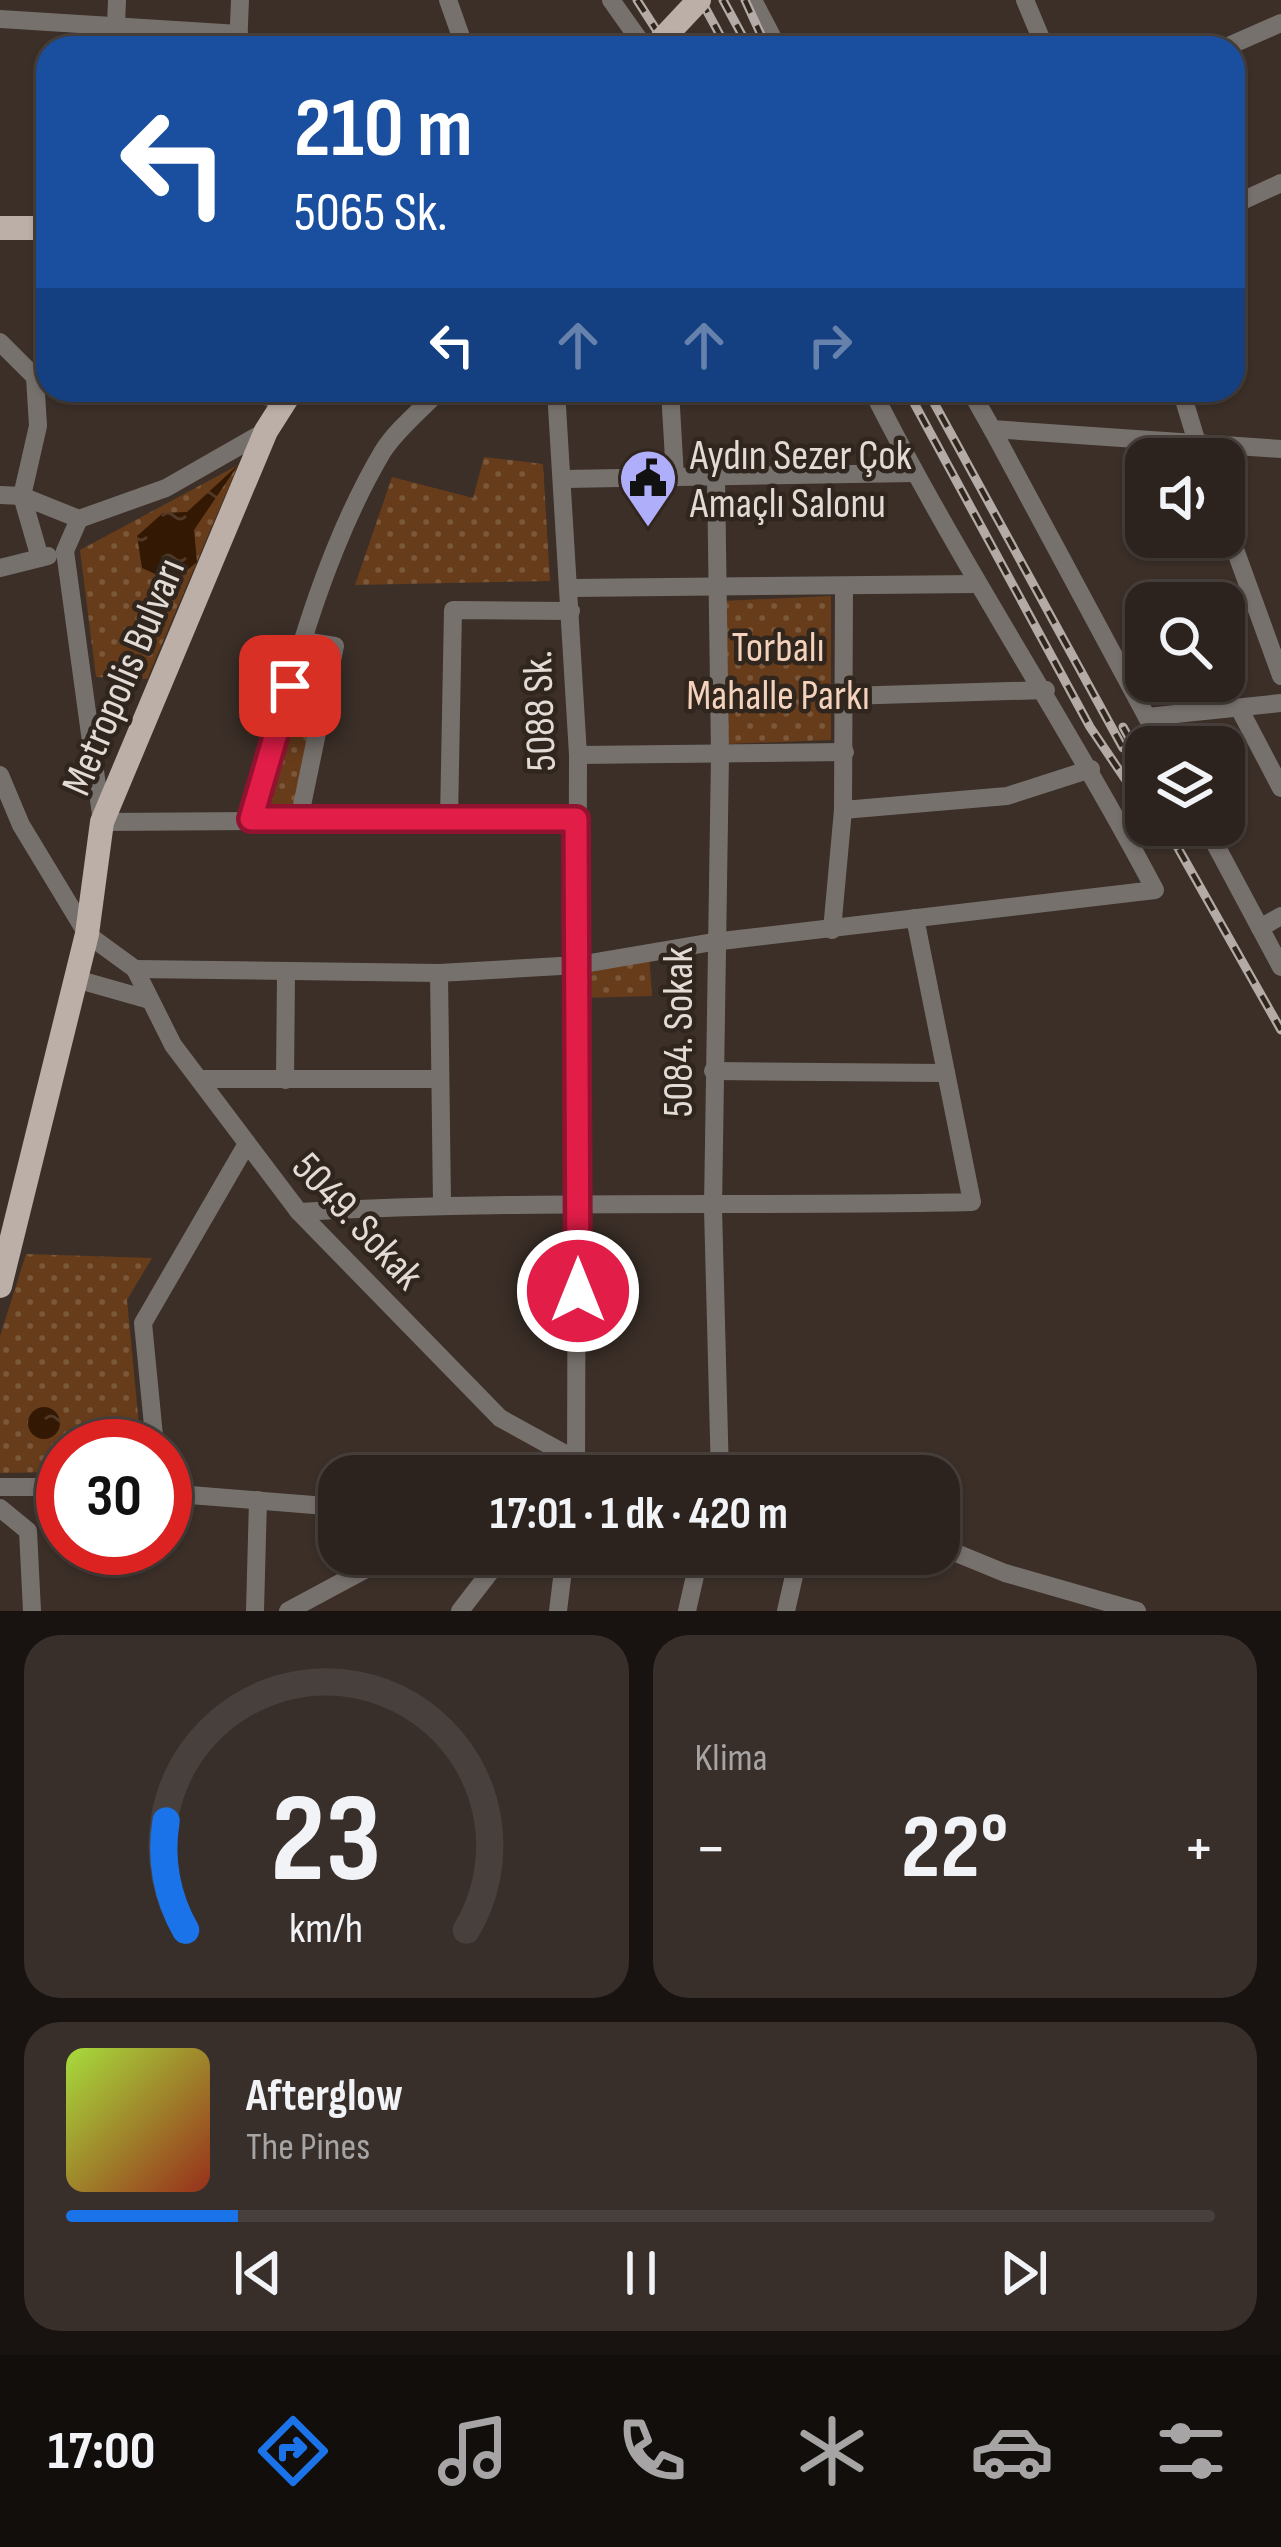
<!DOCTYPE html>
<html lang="tr">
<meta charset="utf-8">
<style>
:root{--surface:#2c231e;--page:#382f2b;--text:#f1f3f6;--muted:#a6a4a4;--line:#48403c;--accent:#1a73e8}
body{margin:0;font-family:"Sofia Sans Condensed",sans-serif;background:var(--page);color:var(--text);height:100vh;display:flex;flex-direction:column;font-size:45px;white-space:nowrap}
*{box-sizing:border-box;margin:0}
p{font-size:39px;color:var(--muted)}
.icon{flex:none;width:66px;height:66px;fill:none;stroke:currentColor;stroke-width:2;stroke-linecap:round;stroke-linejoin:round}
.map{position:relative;height:1611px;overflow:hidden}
.side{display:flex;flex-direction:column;gap:24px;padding:24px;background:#181310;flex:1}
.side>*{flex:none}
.top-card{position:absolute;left:36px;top:36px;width:1209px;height:366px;border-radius:36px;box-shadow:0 3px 9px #0004,0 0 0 3px var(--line);background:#1a4fa0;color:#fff;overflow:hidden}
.fabs{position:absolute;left:1125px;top:438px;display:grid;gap:24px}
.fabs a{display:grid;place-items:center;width:120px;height:120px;border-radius:24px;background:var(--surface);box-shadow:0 3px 9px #0004,0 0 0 3px var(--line);font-size:60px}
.speed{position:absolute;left:36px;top:1419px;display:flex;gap:24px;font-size:60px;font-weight:700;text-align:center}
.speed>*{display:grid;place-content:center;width:156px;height:156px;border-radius:50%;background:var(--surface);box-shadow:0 3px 9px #0004,0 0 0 3px var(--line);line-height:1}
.speed .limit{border:18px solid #d22;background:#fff;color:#111}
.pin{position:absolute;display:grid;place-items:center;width:102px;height:102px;color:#fff;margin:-51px;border-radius:24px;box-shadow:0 6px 18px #0006}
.me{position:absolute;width:132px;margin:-66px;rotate:0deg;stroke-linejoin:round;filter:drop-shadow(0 0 9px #0008)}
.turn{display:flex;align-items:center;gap:42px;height:252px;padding:0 60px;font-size:54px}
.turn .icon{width:156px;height:156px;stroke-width:2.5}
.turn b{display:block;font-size:84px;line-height:102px}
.lanes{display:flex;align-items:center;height:114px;padding:0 60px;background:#0003;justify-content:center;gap:60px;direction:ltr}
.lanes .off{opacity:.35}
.big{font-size:90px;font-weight:700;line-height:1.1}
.side .card{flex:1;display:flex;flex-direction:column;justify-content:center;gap:18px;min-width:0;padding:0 42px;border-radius:36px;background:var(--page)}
.side .dial{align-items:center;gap:0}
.dial svg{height:312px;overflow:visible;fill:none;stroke:var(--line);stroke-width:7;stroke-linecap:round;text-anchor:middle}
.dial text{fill:var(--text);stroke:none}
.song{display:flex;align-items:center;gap:36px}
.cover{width:144px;height:144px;border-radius:18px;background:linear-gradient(135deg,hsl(80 70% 55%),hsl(10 70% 35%))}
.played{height:12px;border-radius:6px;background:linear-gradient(90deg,var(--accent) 15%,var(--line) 15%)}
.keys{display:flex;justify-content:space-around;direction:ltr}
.heat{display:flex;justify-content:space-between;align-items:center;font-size:66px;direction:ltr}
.side .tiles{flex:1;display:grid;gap:24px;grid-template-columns:1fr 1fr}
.card:last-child{grid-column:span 2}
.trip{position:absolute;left:318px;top:1455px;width:642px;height:120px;border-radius:36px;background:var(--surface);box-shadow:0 3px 9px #0004,0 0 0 3px var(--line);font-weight:700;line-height:120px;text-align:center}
.tab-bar{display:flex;height:192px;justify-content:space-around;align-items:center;background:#120e0c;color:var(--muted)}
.tab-bar .icon{width:84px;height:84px}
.tab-bar .active{color:var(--accent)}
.tab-bar b{font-size:54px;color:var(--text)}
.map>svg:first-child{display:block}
</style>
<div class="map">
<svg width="1281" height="1611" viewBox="0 0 1281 1611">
<defs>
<pattern id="park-dots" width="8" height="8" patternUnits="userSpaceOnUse" patternTransform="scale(3)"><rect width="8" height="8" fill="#673c1b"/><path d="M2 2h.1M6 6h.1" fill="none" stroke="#7c583b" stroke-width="1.8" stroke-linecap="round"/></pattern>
<pattern id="water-ripples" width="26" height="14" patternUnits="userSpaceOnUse" patternTransform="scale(3)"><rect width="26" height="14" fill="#331803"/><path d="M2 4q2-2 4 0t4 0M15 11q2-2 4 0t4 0" fill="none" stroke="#503927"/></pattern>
</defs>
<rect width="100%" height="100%" fill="#3b2f28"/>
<g fill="url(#park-dots)">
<path d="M484 457 543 464 550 581 355 585 392 477 473 498Z"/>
<path d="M238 465 147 679 96 677 80 550Z"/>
<path d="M831 596V740L726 744 723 601Z"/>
<path d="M307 651 324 655 297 808 263 809Z"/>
<path d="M649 954 652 996 582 998 578 965Z"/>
<path d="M26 1254 152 1258 127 1300 141 1446H63V1472L0 1473V1336Z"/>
</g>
<g fill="url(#water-ripples)">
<path d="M238 465 194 530 197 562 173 582 142 568 137 536 163 513 187 512Z"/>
<circle cx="44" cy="1423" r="16"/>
</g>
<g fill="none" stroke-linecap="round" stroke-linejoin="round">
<g stroke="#77716d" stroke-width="18">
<path d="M448 0 465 48"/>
<path d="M611 0 645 48"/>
<path d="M753 0 778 48"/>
<path d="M1025 0 1045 48"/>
<path d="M0 19 239 34"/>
<path d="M116 26 117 0"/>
<path d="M238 48 240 0"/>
<path d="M1224 48 1281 23"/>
<path d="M1233 205 1281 183"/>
<path d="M0 342 35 377 38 426 22 496 40 558"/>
<path d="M250 390 282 402"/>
<path d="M556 390 578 755 576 1476"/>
<path d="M670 390 675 477"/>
<path d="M970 390 992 429 1281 449"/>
<path d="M1181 390 1202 459"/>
<path d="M992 429 1163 747"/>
<path d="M716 476 720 755 713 1208 720 1476"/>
<path d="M564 479 914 473"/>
<path d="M0 495 22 496 79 519 166 488 266 431"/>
<path d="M79 519 65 551 102 822 576 819"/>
<path d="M1224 519 1281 676"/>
<path d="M0 568 48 556"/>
<path d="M570 588 977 584"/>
<path d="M846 696 1046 690"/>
<path d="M1239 708 1281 788"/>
<path d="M1147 717 1281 703"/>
<path d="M578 755 845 752"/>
<path d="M0 775 21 825 87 934 135 969 173 1045 299 1212 500 1418 578 1461 647 1476"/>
<path d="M843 810 1007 796 1091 769"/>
<path d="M251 819C287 697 317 562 383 451 397 429 422 409 440 390"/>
<path d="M299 820 335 646 303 641"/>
<path d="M449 820 453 610 571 611"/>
<path d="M1205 825 1281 967"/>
<path d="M1260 928 1281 916"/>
<path d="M832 930 843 810 844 587"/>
<path d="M135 969 439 973 578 965 713 942 1155 890C1065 720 958 561 872 390"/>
<path d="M439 973 442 1204"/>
<path d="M76 979 150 1000"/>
<path d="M713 1071 946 1073"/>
<path d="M202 1079H440"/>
<path d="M285 1080 286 973"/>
<path d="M299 1212C523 1199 748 1207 972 1202L915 918"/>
<path d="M155 1446 143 1323 245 1147"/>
<path d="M0 1487H63"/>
<path d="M165 1493 339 1507"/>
<path d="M0 1508 28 1531 32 1611"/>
<path d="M939 1546 1005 1573 1137 1611"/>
<path d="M255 1611 258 1500"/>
<path d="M288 1611 394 1554"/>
<path d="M460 1611 504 1554"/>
<path d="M558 1611 565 1554"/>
<path d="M687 1611 700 1554"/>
<path d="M786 1611 799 1554"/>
</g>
<g stroke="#bbafa7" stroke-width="24">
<path d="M0 228H48"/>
<path d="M0 1286 87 934 102 822 266 431 292 390"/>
</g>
<defs>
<g id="rail">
<path d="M637 0 668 48"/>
<path d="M701 0 727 48"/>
<path d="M723 0 749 48"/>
<path d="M745 0 767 48"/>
<path d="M907 390 1090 727 1146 810"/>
<path d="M927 390 1123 748"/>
<path d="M1123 727 1146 769"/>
<path d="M1165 825 1281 1030"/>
</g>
</defs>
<use href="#rail" stroke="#b4aba6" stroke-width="9"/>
<use href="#rail" stroke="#30261e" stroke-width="4.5" stroke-dasharray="14" stroke-linecap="butt"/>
<path stroke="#bbafa7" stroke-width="24" d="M654 48 699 0"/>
</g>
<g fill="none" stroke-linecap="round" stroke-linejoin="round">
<defs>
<path id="route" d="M290 686 251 819H576L578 1291"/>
</defs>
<use href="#route" stroke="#92132f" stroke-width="30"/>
<use href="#route" stroke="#e11d48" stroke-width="21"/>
</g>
<defs>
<symbol id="civic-pin" viewBox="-11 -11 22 30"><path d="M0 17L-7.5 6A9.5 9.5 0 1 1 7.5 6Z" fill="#afaefa" stroke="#30261e"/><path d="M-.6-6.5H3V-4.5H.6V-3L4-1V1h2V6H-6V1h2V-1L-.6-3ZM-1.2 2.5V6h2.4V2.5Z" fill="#111"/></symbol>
</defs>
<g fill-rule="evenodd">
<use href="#civic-pin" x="615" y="445" width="66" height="90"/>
</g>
<g text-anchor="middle" stroke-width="9" stroke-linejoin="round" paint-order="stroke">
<g font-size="42" fill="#e2dbd6" stroke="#30261e" text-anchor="start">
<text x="690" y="469">Aydın Sezer Çok<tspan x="690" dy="48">Amaçlı Salonu</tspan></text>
</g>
<g font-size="42" fill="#f4d2bc" stroke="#30261e">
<text x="778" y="661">Torbalı<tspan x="778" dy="48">Mahalle Parkı</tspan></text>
</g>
<g font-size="42" fill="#e2dbd6" stroke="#30261e">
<text transform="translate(122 676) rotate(-67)" y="15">Metropolis Bulvarı</text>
<text transform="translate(538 711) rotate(-92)" y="15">5088 Sk.</text>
<text transform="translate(677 1032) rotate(-90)" y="15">5084. Sokak</text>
<text transform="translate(359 1220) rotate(47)" y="15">5049. Sokak</text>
</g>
</g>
</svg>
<div class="fabs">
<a><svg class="icon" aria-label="sound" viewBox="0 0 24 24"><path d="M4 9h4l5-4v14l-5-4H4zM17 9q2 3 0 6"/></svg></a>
<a><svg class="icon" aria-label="search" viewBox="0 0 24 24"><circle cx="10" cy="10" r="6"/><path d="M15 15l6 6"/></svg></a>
<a><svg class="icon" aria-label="layers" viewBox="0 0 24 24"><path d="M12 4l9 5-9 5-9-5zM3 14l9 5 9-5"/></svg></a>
</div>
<div class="speed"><div class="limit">30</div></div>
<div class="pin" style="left:290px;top:686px;background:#d93025"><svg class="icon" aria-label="arrive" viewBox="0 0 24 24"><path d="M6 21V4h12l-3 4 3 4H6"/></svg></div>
<svg class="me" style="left:578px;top:1291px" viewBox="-20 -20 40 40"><circle r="17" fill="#e11d48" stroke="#fff" stroke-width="3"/><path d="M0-11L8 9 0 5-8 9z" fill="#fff"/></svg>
<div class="trip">17:01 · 1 dk · 420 m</div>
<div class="top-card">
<div class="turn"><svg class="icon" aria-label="left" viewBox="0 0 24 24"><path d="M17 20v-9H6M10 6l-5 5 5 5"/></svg><div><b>210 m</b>5065 Sk.</div></div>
<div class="lanes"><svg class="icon" aria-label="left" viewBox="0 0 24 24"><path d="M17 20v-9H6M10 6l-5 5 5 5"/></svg><svg class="icon off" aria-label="ahead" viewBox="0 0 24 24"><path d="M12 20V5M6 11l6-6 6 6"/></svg><svg class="icon off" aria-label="ahead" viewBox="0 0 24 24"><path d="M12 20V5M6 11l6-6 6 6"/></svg><svg class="icon off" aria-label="right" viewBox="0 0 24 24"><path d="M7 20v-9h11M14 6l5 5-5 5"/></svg></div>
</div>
</div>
<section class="side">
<div class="tiles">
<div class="card dial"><svg viewBox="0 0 100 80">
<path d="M14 69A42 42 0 1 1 86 69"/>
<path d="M14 69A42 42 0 0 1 9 41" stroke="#1a73e8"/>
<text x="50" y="56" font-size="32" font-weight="700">23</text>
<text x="50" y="72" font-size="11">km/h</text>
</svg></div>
<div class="card"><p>Klima</p>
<div class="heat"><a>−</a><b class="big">22°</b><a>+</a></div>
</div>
<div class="card">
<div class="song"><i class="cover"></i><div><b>Afterglow</b><p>The Pines</p></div></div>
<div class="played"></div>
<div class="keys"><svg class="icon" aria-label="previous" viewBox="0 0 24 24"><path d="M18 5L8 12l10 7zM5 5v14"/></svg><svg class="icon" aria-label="pause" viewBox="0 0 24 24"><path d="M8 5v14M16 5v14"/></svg><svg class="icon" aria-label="next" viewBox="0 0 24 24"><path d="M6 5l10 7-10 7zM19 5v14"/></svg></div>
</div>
</div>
</section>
<nav class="tab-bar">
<b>17:00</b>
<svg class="icon active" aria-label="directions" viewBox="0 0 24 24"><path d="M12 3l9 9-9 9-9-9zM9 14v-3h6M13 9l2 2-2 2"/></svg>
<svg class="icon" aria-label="music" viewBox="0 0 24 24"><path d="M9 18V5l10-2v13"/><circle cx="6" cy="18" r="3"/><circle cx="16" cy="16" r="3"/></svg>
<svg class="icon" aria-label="phone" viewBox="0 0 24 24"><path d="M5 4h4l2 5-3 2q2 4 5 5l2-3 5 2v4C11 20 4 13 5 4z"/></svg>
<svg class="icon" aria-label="climate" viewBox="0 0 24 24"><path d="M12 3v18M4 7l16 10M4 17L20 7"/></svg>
<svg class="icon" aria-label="car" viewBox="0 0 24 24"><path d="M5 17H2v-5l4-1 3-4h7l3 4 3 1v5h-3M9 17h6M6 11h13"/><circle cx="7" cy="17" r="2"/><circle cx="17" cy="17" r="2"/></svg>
<svg class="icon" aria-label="filters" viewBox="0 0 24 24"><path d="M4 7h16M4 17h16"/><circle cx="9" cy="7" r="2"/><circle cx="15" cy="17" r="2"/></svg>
</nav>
